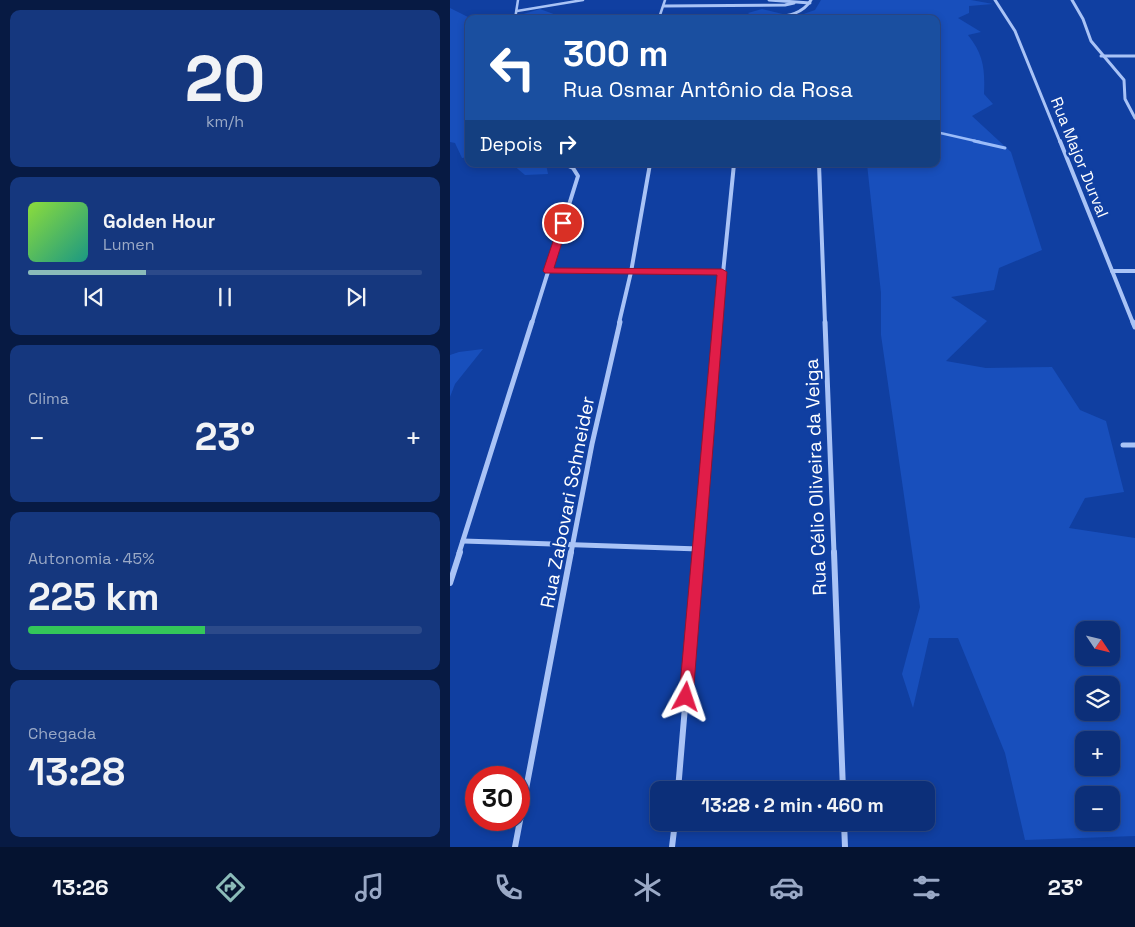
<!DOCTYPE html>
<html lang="pt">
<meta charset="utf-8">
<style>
:root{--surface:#0c2f79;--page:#15377e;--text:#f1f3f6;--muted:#9aa9c6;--line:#2c4a8a;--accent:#8bbbb9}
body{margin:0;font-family:"Space Grotesk",sans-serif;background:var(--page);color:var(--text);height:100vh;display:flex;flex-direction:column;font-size:19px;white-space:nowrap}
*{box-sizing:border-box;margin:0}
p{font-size:16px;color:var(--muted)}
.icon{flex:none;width:28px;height:28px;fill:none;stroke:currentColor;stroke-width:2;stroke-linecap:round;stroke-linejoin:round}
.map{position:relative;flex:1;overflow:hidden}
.drawer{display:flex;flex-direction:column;gap:10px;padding:10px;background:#071a43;width:450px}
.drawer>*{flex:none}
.banner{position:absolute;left:15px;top:15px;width:475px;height:152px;border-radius:10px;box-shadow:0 2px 8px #0003,0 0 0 1px var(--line);background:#1a4fa0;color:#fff;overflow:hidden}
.needle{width:32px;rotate:125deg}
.buttons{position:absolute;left:625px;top:621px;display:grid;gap:10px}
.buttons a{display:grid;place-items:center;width:45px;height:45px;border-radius:10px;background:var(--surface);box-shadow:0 2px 8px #0003,0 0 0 1px var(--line);font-size:25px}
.speed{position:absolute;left:15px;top:766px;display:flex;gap:10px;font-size:25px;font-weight:700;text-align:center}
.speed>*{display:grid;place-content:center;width:65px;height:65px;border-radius:50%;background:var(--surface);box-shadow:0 2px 8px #0003,0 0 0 1px var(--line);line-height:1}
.speed .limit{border:8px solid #d22;background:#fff;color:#111}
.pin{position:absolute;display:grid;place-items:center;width:42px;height:42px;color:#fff;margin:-21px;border:2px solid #fff;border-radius:50%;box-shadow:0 1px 5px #0007}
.me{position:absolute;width:55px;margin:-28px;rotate:5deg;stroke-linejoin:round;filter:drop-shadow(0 0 4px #0008)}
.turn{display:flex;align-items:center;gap:18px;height:105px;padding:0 15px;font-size:22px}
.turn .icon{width:65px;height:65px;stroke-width:2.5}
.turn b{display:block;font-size:35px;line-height:42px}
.then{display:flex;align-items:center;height:48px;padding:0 15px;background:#0003;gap:10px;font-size:19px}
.big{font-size:38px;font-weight:800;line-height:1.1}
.drawer .widget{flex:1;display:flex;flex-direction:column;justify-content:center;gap:8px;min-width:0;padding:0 18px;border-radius:10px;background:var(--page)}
.drawer .dial{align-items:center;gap:0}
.dial b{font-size:65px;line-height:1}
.song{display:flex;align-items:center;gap:15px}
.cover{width:60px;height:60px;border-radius:8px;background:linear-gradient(135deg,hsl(90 70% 55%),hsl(170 70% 35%))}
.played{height:5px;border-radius:2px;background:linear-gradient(90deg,var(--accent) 30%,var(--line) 30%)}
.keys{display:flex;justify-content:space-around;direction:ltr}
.heat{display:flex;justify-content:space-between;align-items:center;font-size:28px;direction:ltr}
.charge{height:8px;border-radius:4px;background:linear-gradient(90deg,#34c759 45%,var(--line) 0)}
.trip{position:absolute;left:200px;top:781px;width:285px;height:50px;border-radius:10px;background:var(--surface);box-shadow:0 2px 8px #0003,0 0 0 1px var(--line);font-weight:800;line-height:50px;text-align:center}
.tab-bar{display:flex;height:80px;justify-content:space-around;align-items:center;background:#051330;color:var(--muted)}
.tab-bar .icon{width:35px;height:35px}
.tab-bar .selected{color:var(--accent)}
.tab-bar b{font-size:22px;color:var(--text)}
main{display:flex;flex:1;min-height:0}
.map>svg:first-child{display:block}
</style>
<main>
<section class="drawer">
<div class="widget dial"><b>20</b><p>km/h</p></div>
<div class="widget">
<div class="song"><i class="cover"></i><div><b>Golden Hour</b><p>Lumen</p></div></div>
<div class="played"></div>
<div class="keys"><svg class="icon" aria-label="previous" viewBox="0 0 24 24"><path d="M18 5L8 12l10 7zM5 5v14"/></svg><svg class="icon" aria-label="pause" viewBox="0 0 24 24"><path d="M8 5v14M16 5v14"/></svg><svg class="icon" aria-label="next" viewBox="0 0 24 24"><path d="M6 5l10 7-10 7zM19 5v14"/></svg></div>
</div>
<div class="widget"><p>Clima</p>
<div class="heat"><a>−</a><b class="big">23°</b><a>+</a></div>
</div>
<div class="widget"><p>Autonomia · 45%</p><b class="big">225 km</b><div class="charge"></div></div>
<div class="widget"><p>Chegada</p><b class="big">13:28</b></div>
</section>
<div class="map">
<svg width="685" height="847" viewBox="0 0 685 847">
<rect width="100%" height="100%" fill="#103fa1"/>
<g fill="#184fbc" fill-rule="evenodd">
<path d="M371 0H521L543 4 519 6V13L508 18 531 32 518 35C534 55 535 70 534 94L543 104 522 116 561 152 592 250 549 268 544 290 501 297 537 321 496 361 536 368 602 367 630 410 656 421 674 492 635 498 619 528 685 538V836L575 840 555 753 508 638H479L463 708 452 674 470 607 431 335V293L417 164H486V19H305L298 13 312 9 345 17 365 10ZM634 630H661V658H634ZM634 685H661V712H634ZM634 740H661V768H634ZM634 795H661V822H634Z"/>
<path d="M0 8 18 17 15 26 19 27V157L12 158 5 143 0 142Z"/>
<path d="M90 9 117 19H72L70 15Z"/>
<path d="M62 164H96L98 174 75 175Z"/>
<path d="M33 349 5 384 0 397V355L9 352Z"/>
</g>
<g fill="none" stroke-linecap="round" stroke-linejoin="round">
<path stroke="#9bbcf9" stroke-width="2.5" d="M486 132 530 142"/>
<path stroke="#9bbcf9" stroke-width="3" d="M524 141 555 148"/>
<g stroke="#a9c3f6" stroke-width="2.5">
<path d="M67 11 133 0"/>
<path d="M209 18 215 0"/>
<path d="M65 19 68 0"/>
</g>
<g stroke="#a9c3f6" stroke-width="3">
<path d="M319 0 360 3"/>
<path d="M545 0 565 31 610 142"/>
<path d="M622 0 633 19 641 41 674 80 675 99 685 118"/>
<path d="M214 6 335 5 344 3"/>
<path d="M207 19H218"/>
<path d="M314 19C331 16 351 17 361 0"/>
<path d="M651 56H685"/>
</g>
<g stroke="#a9c3f6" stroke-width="4">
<path d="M610 141 683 323"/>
<path d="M369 164 375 323"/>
<path d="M98 271 272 272"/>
<path d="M662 271H685"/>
<path d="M82 323 128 176 123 168 114 164"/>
<path d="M169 323 181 272 200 164"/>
<path d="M268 323 284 164"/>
</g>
<g stroke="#a9c3f6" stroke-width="5">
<path d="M375 322 384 553"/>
<path d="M683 322 685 327"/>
<path d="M673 445H685"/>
<path d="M13 541 249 549"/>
<path d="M9 553 82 322"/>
<path d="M121 553 142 444 170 322"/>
<path d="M248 553 268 322"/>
</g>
<g stroke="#a9c3f6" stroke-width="6">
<path d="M384 552 393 790"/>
<path d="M0 583 10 552"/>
<path d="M228 790 248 552"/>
<path d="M394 822 395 847"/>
<path d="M65 847 121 552"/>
<path d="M222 847 225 822"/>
</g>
</g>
<path fill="#e11d48" stroke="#92132f" d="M110 221H113L118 223 104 268 272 269 277 272 243 697 241 702 236 704 231 702 229 697 267 275 95 273 93 271Z"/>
<g text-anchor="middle" stroke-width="5" stroke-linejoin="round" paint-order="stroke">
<g font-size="16" fill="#fff" stroke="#103fa1">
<text transform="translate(630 157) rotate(68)" y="6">Rua Major Durval</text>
</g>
<g font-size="19" fill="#fff" stroke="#103fa1">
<text transform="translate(365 477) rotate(-92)" y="7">Rua Célio Oliveira da Veiga</text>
<text transform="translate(117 502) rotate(-79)" y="7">Rua Zabovari Schneider</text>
</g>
</g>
</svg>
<div class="buttons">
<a><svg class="needle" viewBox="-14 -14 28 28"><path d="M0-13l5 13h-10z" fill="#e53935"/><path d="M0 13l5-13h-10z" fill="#9aa9c6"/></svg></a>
<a><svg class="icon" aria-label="layers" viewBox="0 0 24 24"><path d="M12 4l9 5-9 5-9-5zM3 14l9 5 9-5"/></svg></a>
<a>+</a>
<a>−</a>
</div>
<div class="speed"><div class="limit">30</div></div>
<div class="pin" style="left:113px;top:223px;background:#d93025"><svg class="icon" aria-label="arrive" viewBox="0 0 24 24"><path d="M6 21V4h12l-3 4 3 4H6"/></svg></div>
<svg class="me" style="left:236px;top:697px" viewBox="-20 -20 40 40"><path d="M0-17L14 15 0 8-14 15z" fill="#e11d48" stroke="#fff" stroke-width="4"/></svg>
<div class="trip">13:28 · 2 min · 460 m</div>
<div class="banner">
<div class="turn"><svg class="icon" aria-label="left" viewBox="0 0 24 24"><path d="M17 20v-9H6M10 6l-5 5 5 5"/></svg><div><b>300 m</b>Rua Osmar Antônio da Rosa</div></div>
<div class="then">Depois<svg class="icon" aria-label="right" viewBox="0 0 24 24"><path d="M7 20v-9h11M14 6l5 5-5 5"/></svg></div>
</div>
</div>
</main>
<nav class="tab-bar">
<b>13:26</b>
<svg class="icon selected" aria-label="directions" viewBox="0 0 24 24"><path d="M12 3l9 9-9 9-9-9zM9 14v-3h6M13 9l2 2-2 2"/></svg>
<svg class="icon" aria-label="music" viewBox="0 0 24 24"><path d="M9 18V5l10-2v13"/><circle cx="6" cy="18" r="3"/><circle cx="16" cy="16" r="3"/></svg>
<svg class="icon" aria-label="phone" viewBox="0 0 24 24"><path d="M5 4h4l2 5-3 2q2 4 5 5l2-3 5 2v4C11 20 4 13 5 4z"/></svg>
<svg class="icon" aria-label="climate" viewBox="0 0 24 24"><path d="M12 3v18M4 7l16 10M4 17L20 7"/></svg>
<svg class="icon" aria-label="car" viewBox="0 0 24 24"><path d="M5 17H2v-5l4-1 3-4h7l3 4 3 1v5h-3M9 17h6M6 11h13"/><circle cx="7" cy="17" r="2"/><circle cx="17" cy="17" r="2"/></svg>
<svg class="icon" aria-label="filters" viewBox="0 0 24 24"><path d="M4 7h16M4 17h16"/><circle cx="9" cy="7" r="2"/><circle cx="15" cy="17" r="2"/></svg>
<b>23°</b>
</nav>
